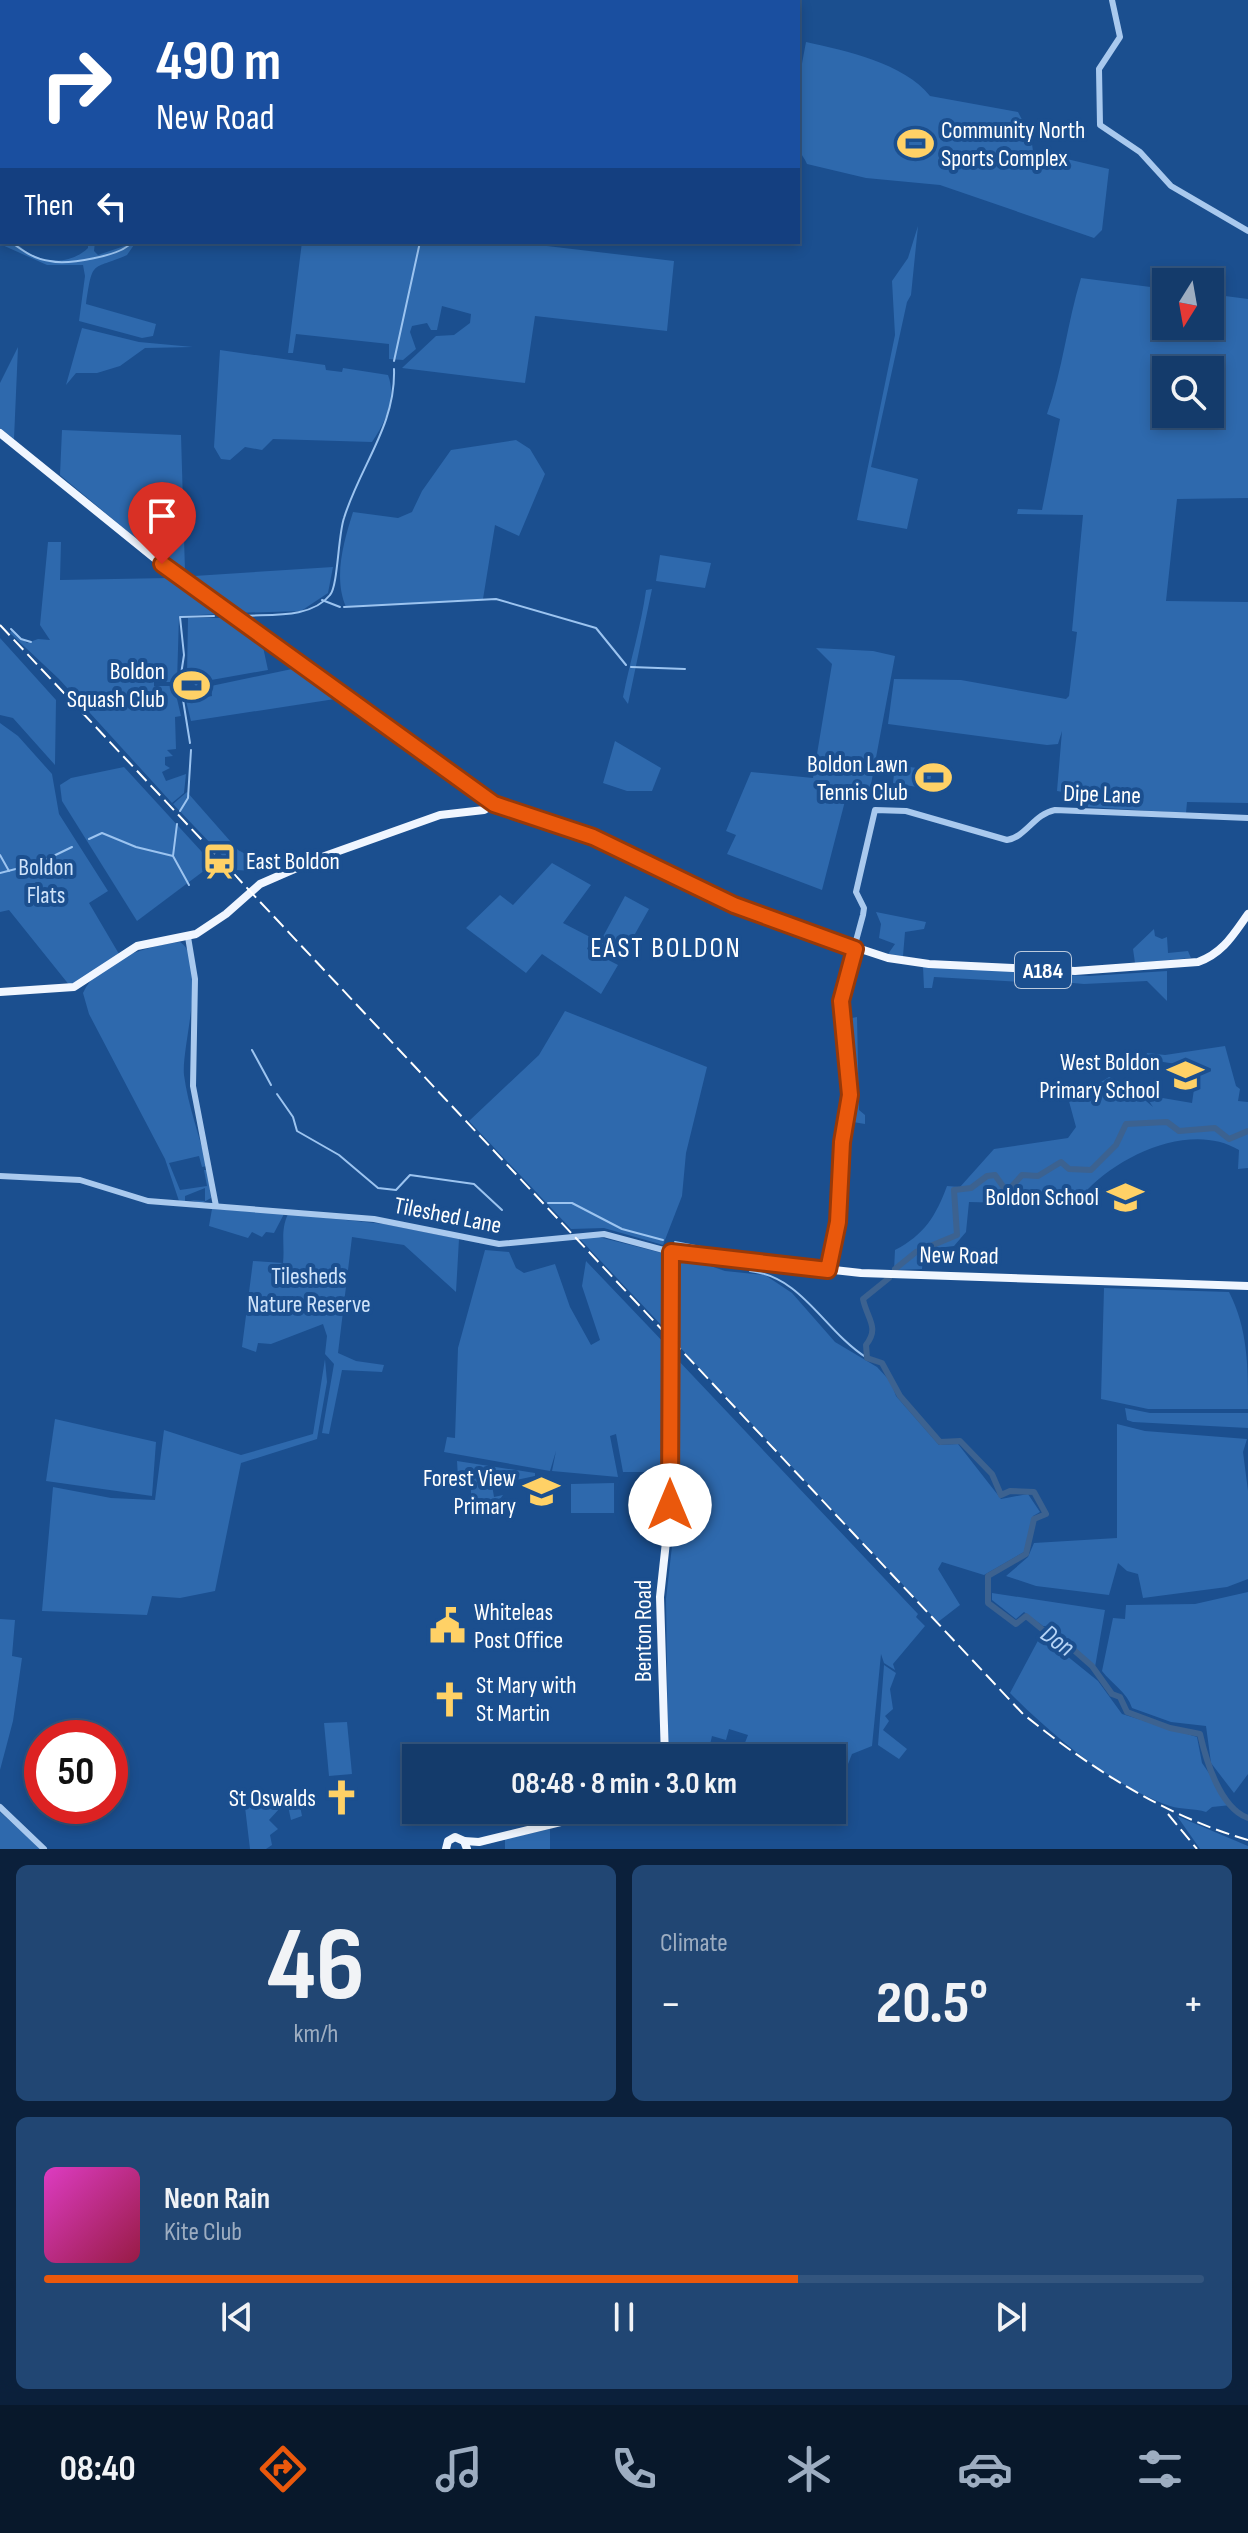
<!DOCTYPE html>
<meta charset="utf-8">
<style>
:root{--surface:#143b6b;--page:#214673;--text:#f1f3f6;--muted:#9dadc1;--line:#33557e;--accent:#ea580c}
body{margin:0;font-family:"Sofia Sans Condensed",sans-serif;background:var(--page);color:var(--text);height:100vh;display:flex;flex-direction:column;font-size:30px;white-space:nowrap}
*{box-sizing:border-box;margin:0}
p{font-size:26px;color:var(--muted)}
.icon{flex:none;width:44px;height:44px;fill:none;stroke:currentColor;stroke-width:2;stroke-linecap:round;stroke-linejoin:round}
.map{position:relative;height:1849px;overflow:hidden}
.side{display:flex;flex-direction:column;gap:16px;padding:16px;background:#0b203b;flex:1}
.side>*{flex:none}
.banner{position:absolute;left:0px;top:0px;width:800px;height:244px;box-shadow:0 4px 12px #0003,0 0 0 2px var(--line);background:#1a4fa0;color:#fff;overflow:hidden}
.needle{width:52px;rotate:191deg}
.fabs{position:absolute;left:1152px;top:268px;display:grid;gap:16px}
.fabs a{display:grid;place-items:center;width:72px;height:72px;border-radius:0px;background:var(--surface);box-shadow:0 4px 12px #0003,0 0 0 2px var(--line);font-size:40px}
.speed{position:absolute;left:24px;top:1720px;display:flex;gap:16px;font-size:40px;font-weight:700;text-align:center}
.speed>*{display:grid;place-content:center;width:104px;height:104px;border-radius:50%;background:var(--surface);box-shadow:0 4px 12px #0003,0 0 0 2px var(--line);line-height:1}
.speed .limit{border:12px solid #d22;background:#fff;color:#111}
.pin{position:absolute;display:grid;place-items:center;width:68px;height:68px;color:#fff;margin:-82px -34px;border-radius:50% 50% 50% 0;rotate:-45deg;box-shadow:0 0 8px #0007}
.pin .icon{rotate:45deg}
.me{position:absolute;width:88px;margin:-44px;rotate:0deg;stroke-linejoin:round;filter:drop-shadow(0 0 6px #0008)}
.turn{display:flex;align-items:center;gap:28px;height:168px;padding:0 24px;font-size:36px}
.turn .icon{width:104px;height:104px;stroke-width:2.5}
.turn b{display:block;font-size:56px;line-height:68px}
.then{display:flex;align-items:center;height:76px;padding:0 24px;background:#0003;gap:16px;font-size:30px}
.big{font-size:60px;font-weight:700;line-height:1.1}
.side .card{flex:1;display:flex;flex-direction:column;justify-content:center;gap:12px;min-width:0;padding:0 28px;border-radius:12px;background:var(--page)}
.side .dial{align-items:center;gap:0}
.dial b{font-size:104px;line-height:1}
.song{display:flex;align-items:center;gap:24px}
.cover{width:96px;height:96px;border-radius:12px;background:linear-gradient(135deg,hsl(310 70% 55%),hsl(340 70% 35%))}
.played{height:8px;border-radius:4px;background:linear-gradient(90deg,var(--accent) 65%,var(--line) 65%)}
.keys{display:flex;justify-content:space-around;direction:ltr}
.heat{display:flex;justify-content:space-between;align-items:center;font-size:44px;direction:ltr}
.side .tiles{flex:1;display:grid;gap:16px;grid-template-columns:1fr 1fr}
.card:last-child{grid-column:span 2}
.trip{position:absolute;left:402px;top:1744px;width:444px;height:80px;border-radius:0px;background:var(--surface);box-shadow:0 4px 12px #0003,0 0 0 2px var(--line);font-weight:700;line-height:80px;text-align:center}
.dock{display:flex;height:128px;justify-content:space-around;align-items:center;background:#08182b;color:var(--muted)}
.dock .icon{width:56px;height:56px}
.dock .current{color:var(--accent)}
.dock b{font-size:36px;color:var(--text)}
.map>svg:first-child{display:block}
</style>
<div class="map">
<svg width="1248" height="1849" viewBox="0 0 1248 1849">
<rect width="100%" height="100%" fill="#1b4f8f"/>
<g fill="#2e69ad" fill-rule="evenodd">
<path d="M806 42C846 51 904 63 930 96L1018 112 1031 137 1033 151 1109 169 1102 230 1094 238 940 185 866 178 807 164C805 159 800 153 798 147 791 114 800 75 806 42Z"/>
<path d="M918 226 911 295 907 302 871 467 918 479 907 529 857 520 895 335 892 281 908 258Z"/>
<path d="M2 236V242H16C33 263 67 268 88 248V242H95L94 251 98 255 136 242 127 255C91 271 93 258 86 304L156 324 153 336 142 338 79 321 85 276 83 265H47L0 244Z"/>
<path d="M302 242H513L674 261 667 331 535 316 525 383 402 368 436 336 454 335 470 323 471 314 442 306 437 330H431L427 323 412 326 410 332 416 349 403 360 389 359V344L296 334 293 353H288Z"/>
<path d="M1081 278 1166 289V326H1210V294L1248 299V498L1177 499 1166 601 1248 602V803L1187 802 1186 813 1088 807 1087 796 1057 791 1062 731 1058 744 1047 745 888 724 894 679 961 680 1066 699 1069 696 1077 632 1072 631 1083 515 1017 514 1018 509 1042 510 1060 419 1047 414C1063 369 1067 323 1081 278ZM1166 370H1210V414H1166Z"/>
<path d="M82 328 139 342 193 347 145 348 120 366 97 373H76L66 385Z"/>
<path d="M18 347 14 439 0 428V383Z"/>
<path d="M220 350 325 365 326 370 342 372 343 368 388 375C397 398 385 423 372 442L273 439 262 450 245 447 230 460 221 459 214 447Z"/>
<path d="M62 430 181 435 185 571 194 576 333 567 328 593 301 611 234 613 196 582 176 572 60 475Z"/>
<path d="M516 440 530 449 545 474 519 536 495 525 483 599 346 607C333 577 344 541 353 512L398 518 412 512 422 491 451 450Z"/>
<path d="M48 542H61L60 580 169 578 217 614 179 616 177 682H158V671L154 672V686H174L181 716 175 717 176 749 167 750 173 756 165 757V765L170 768 162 772 166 781 186 774 184 793 172 803 59 679 10 633 12 630 27 643 38 639 50 640 40 625Z"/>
<path d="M660 555 711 563 705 588 656 581Z"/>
<path d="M652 589 628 704 623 697C630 661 641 627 646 590Z"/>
<path d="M188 618H223L263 647 268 670 200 682 196 686 187 676Z"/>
<path d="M0 638 56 700 55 765 13 718 0 715Z"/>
<path d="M816 648 873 651 895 656 869 795 839 792 865 796 864 799 845 801 822 890 727 854 736 835 726 831 751 772 813 778 832 664Z"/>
<path d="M292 669 335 699 191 721 186 701 212 696 211 686Z"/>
<path d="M0 723 18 736 52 774 59 814 108 891 89 903 119 954 70 986 9 910 0 912Z"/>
<path d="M615 741 661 768 652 791H627L603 783Z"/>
<path d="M895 765 932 770 929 789 893 783Z"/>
<path d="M124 767 213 864 137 921 62 801 60 785 71 778Z"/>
<path d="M187 792 238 850 253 858 260 853 272 862 270 872 236 870 173 804Z"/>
<path d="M552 863 591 885 563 923 592 938 587 949 618 965 601 994 542 954 526 973 466 928 500 895 513 905Z"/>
<path d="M625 896 649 909 622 957 599 944Z"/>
<path d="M876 912 926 922 924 929 905 932 903 956 888 954 895 944 879 938 881 924Z"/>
<path d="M1154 929 1155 936 1162 939 1167 937 1168 953 1188 951 1191 958 1135 963 1133 949Z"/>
<path d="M180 942C209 960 181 1047 184 1075 188 1106 200 1137 207 1166L202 1167 199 1156 169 1163 180 1190 207 1186 204 1170H208L211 1198 202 1203 190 1200 205 1201V1188L185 1196V1202L179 1201 165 1159 89 1014 83 993C98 960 147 946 180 942Z"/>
<path d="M923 967 1018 971 1022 982 934 977 932 988H924Z"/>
<path d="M1167 971V1001L1147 981 1084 984 1028 979 1043 974 1089 976Z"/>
<path d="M565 1011 707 1067 686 1153 682 1196 663 1245 604 1228 571 1229 469 1121 539 1055Z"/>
<path d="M857 1017 859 1110 865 1115V1124L853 1122 854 1076 847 1019Z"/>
<path d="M1225 1046 1236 1086 1240 1089 1238 1101 1248 1102V1168L1238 1169 1239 1150C1193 1122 1123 1153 1088 1189L1091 1205 969 1202 966 1232 954 1246 929 1249 928 1257H923L922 1269 894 1270 895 1250C924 1235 936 1216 947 1186L960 1187 994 1149 1068 1138 1076 1127 1067 1094 1090 1089 1109 1077 1131 1088 1153 1107 1145 1095 1192 1103 1194 1089 1185 1087 1188 1066 1145 1059 1147 1053 1165 1055Z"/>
<path d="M212 1209 284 1214 274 1233 266 1232 262 1237 252 1232 248 1238 209 1226Z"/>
<path d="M288 1214 384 1224 459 1239 456 1292 404 1245 352 1237 338 1353 356 1361 384 1365 382 1372 342 1370 329 1434 322 1433 334 1364 325 1354 327 1336 323 1324 271 1344 258 1343 256 1352 242 1347 253 1261 283 1263C285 1245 280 1231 288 1214Z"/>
<path d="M595 1236 662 1253 666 1330 580 1239Z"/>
<path d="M485 1250 509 1252 516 1268 524 1273 555 1264 570 1307 591 1345 600 1340 582 1286 586 1261 668 1347 666 1418 661 1426 667 1427 668 1467 655 1469V1472H623L616 1434 610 1436 618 1477 552 1471 556 1451 550 1471 444 1452 447 1437 455 1438 458 1348Z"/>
<path d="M690 1259 725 1271 765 1275 792 1293 835 1342 877 1367 891 1382 896 1396 939 1445 958 1444 1001 1499 1028 1494 1040 1512 1033 1516 1024 1552 984 1575 942 1562 938 1569 960 1605 938 1622 675 1342V1268L678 1262Z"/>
<path d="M1104 1288 1229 1292C1248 1329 1248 1367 1248 1409H1148L1101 1399Z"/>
<path d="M676 1358 918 1614 916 1617 925 1626 893 1664 895 1670 884 1663 881 1654 872 1746 852 1754 832 1804V1758H739L748 1735 729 1729 726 1740 712 1736 707 1758 668 1746 666 1599 676 1511 685 1512V1506L677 1498Z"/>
<path d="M325 1359 327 1382 317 1439 241 1463 215 1591 180 1598 152 1596 147 1615 42 1611 53 1487 111 1498 155 1500 164 1430 241 1455 313 1434Z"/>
<path d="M1125 1408 1150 1413H1248V1428L1133 1422 1127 1420Z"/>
<path d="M55 1419 156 1442 152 1496 46 1481Z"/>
<path d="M1117 1424 1145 1431 1247 1439 1243 1452 1248 1491V1579L1227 1587 1143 1598 1138 1574 1127 1571 1118 1563 1109 1595 1036 1586 1006 1576 1028 1557 1034 1543 1117 1538Z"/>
<path d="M457 1461 535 1473V1476L492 1485 494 1497 503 1495 490 1513 471 1514V1487L467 1478H458Z"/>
<path d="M614 1483V1513H571V1484Z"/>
<path d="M1248 1592V1774L1234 1793 1211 1763 1206 1726 1171 1722 1132 1708C1127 1692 1112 1684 1102 1671L1113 1618 1125 1619 1126 1605 1195 1604Z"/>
<path d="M992 1593 1105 1610 1095 1667 1053 1627 1043 1626 1024 1612 1016 1619 992 1600Z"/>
<path d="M0 1619 15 1620 12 1656 22 1658 13 1721 0 1770Z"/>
<path d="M1041 1635 1098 1681 1122 1714 1197 1737 1202 1763 1231 1805 1212 1807 1206 1812C1195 1808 1182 1810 1170 1806 1112 1786 1053 1736 1010 1693Z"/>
<path d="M884 1665 896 1673 890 1689 893 1709 885 1716 889 1721 883 1730 907 1749 899 1759 878 1745Z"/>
<path d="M347 1722 352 1774 329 1776 324 1723Z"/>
<path d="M287 1795 299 1801 302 1816 291 1820 288 1806 280 1808 269 1820 278 1829 270 1835 272 1845 266 1849H250L245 1807C262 1805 272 1796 287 1795Z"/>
<path d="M0 1812 41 1849H0Z"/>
<path d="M1177 1816 1248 1846V1849H1200Z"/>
<path d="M550 1829V1849H505V1839Z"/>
</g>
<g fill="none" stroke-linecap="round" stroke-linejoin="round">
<g stroke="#9cc4f0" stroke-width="2">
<path d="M587 0V2"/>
<path d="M0 239 2 238"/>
<path d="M11 242C23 251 34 259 50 261 67 265 122 256 132 242"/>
<path d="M394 361 420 242"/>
<path d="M322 600 340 607"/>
<path d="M344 607 496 599 596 628 626 665"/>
<path d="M243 616C269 614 311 619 330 595 338 586 338 535 344 518 360 466 396 425 394 369"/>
<path d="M11 629 21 639 31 642"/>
<path d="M631 667 685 669"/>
<path d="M190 743 180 681 184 655 180 617 214 616"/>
<path d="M180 811 188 798 191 750"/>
<path d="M177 824 173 856 189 885"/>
<path d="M89 839 102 833 136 847 173 856"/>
<path d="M0 855 9 871"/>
<path d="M0 873 39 863 72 847"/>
<path d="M252 1050 271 1085"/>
<path d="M277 1094 293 1117 297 1131 339 1155 378 1188 396 1190 410 1175 474 1184 502 1210"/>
<path d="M548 1203H572L622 1229 663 1240"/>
<path d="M675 1242 721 1251"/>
<path d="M750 1271C803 1277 823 1330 867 1358"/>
</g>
<g stroke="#3c6290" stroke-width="6">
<path d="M895 1269 916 1252 957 1235 954 1190 971 1188 987 1176 995 1175 1007 1192 1022 1175 1038 1176 1061 1162 1069 1169 1091 1170 1116 1145 1126 1124 1167 1122 1179 1131 1215 1128 1229 1139 1248 1131"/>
<path d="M889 1278 863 1299C867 1319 880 1327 866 1345L867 1358 882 1363 900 1396 940 1442 960 1441 992 1474 1001 1495 1010 1491 1034 1492 1046 1514 1034 1519 1026 1554 988 1576V1603L1016 1624 1026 1616 1043 1630H1051L1092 1666 1112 1694 1120 1697 1127 1712 1170 1728 1200 1734C1206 1760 1220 1808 1248 1818"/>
</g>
<g stroke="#a9c9ee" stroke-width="6">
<path d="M1112 0 1120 37 1099 69 1100 125 1140 152 1171 186 1248 231"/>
<path d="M188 937 195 979 193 1086 216 1206"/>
<path d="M0 1176 80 1180 148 1201 374 1219 499 1244 604 1234 671 1252"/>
<path d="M828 1270 838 1222 842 1142 849 1102V1058L841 996 863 915 864 908 856 892 875 810 906 811 1007 840C1026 837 1034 814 1055 810L1248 818"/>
<path d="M0 1807 44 1849"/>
</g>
<g stroke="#f0f6ff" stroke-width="8">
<path d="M0 433 185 583 494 804 603 841 760 916 888 958 929 964 1075 971 1198 962C1223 953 1233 935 1248 914"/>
<path d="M0 992 74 987 137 946 196 934 226 914 260 884 322 857 440 815 484 810 494 804"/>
<path d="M665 1758 660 1597 670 1505 671 1252 861 1273 1248 1286"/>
<path d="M464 1841 479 1842 610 1810"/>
<path d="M446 1849 448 1841 455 1837 464 1841 467 1849"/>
</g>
<g stroke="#fff" stroke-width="2" stroke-dasharray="14 6" stroke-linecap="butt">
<path d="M0 625 1023 1714C1090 1768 1165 1816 1248 1840"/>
<path d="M1168 1814 1197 1849"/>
</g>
</g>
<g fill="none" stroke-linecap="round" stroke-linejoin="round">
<defs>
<path id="route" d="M162 564 494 804 593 837 734 905 855 949 841 1001 850 1095 842 1142 838 1222 828 1270 671 1252 670 1505"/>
</defs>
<use href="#route" stroke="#983908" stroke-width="20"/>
<use href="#route" stroke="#ea580c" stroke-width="14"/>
</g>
<defs>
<symbol id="stadium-bare" viewBox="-9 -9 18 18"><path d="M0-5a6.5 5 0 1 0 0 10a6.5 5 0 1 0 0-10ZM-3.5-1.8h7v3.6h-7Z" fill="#ffd166" stroke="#1b4f8f" stroke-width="2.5" paint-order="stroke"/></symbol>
<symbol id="station-bare" viewBox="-9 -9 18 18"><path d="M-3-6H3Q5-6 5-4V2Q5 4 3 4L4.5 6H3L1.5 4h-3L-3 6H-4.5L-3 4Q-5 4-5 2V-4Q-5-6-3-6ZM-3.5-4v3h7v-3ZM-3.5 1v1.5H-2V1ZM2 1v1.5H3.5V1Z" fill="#ffd166" stroke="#1b4f8f" stroke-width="2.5" paint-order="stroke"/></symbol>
<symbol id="school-bare" viewBox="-9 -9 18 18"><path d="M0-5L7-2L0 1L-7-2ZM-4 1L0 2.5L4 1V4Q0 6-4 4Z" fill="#ffd166" stroke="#1b4f8f" stroke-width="2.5" paint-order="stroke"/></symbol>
<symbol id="civic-bare" viewBox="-9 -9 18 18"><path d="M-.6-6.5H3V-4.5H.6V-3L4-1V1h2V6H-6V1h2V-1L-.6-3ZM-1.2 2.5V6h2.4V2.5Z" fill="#ffd166" stroke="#1b4f8f" stroke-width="2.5" paint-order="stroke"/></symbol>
<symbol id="church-bare" viewBox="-9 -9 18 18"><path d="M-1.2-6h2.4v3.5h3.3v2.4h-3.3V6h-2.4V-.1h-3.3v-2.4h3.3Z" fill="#ffd166" stroke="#1b4f8f" stroke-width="2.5" paint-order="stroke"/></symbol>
</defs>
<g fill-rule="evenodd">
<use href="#stadium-bare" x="890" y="118" width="51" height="51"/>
<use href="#stadium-bare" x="166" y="660" width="51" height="51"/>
<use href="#stadium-bare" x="908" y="752" width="51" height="51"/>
<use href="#station-bare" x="194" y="836" width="51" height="51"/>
<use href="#school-bare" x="1160" y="1050" width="51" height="51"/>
<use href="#school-bare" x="1100" y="1172" width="51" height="51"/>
<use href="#school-bare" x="516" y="1466" width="51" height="51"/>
<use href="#civic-bare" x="422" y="1600" width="51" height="51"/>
<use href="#church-bare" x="424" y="1674" width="51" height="51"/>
<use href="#church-bare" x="316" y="1772" width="51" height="51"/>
</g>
<g text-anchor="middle" stroke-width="8" stroke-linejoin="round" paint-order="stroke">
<rect fill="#1b4f8f" stroke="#bbcadd" stroke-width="2" x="1015" y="952" width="56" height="36" rx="6"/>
<g font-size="22" font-weight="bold" fill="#fff">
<text x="1043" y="978">A184</text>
</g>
<g font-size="24" fill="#fff" stroke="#1b4f8f" text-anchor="end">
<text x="941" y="138" text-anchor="start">Community North<tspan x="941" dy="28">Sports Complex</tspan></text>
<text x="165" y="679">Boldon<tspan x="165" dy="28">Squash Club</tspan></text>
<text x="908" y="772">Boldon Lawn<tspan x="908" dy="28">Tennis Club</tspan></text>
<text x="246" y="869" text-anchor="start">East Boldon</text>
<text x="1160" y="1070">West Boldon<tspan x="1160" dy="28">Primary School</tspan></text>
<text x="1099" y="1205">Boldon School</text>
<text x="516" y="1486">Forest View<tspan x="516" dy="28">Primary</tspan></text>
<text x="474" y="1620" text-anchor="start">Whiteleas<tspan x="474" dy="28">Post Office</tspan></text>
<text x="476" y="1693" text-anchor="start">St Mary with<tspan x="476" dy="28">St Martin</tspan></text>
<text x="316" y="1806">St Oswalds</text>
</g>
<g font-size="24" fill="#fff" stroke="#1b4f8f">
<text transform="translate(1102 794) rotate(2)" y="8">Dipe Lane</text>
<text transform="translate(448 1215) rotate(11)" y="8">Tileshed Lane</text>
<text transform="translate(959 1255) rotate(1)" y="8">New Road</text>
<text transform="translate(643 1631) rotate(-90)" y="8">Benton Road</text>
</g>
<g font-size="24" fill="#cfe3fa" stroke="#1b4f8f">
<text x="46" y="875">Boldon<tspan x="46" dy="28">Flats</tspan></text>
<text x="309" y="1284">Tilesheds<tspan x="309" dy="28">Nature Reserve</tspan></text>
</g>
<g font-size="26" font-style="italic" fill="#b5d3f5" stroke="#1b4f8f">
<text transform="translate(1058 1640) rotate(36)" y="9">Don</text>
</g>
<g font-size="28" letter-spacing="2" fill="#fff" stroke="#1b4f8f">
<text x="666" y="957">EAST BOLDON</text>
</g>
</g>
</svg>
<div class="fabs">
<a><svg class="needle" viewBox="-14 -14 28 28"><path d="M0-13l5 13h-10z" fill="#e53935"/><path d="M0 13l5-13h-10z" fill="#9dadc1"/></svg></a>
<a><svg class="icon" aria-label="search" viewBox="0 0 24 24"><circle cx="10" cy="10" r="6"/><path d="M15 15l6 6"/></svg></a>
</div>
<div class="speed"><div class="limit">50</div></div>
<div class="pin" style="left:162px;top:564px;background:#d93025"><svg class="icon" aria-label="arrive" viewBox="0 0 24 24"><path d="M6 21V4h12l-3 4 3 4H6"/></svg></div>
<svg class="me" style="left:670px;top:1505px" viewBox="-20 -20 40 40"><circle r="19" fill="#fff"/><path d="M0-13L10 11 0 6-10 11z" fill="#ea580c"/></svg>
<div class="trip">08:48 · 8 min · 3.0 km</div>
<div class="banner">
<div class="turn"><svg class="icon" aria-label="right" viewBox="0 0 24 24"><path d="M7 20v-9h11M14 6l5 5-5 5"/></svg><div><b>490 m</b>New Road</div></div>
<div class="then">Then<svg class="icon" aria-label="left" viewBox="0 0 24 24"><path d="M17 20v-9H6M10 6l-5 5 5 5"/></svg></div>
</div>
</div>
<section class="side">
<div class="tiles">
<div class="card dial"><b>46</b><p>km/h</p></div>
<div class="card"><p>Climate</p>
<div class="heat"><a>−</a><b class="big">20.5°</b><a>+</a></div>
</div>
<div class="card">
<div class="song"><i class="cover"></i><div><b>Neon Rain</b><p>Kite Club</p></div></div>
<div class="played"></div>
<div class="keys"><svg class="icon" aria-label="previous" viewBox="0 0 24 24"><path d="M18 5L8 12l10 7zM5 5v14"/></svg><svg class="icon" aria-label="pause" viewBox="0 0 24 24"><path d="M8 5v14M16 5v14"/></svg><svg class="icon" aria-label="next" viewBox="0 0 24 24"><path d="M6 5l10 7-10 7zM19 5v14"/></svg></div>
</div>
</div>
</section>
<nav class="dock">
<b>08:40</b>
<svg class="icon current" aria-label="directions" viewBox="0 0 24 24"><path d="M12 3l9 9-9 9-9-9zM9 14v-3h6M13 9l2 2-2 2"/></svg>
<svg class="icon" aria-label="music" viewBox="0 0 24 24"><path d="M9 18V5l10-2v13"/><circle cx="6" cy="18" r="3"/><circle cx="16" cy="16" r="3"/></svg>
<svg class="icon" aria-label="phone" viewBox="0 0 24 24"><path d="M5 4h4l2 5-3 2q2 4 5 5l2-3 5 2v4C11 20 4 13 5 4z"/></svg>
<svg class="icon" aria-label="climate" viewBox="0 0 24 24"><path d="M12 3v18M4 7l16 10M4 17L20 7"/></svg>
<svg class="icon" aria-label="car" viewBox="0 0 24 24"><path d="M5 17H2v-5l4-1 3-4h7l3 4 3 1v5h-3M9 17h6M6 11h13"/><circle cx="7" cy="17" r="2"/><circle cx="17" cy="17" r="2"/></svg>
<svg class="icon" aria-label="filters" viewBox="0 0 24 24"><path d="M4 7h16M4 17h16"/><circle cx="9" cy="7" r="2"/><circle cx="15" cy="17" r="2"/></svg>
</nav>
